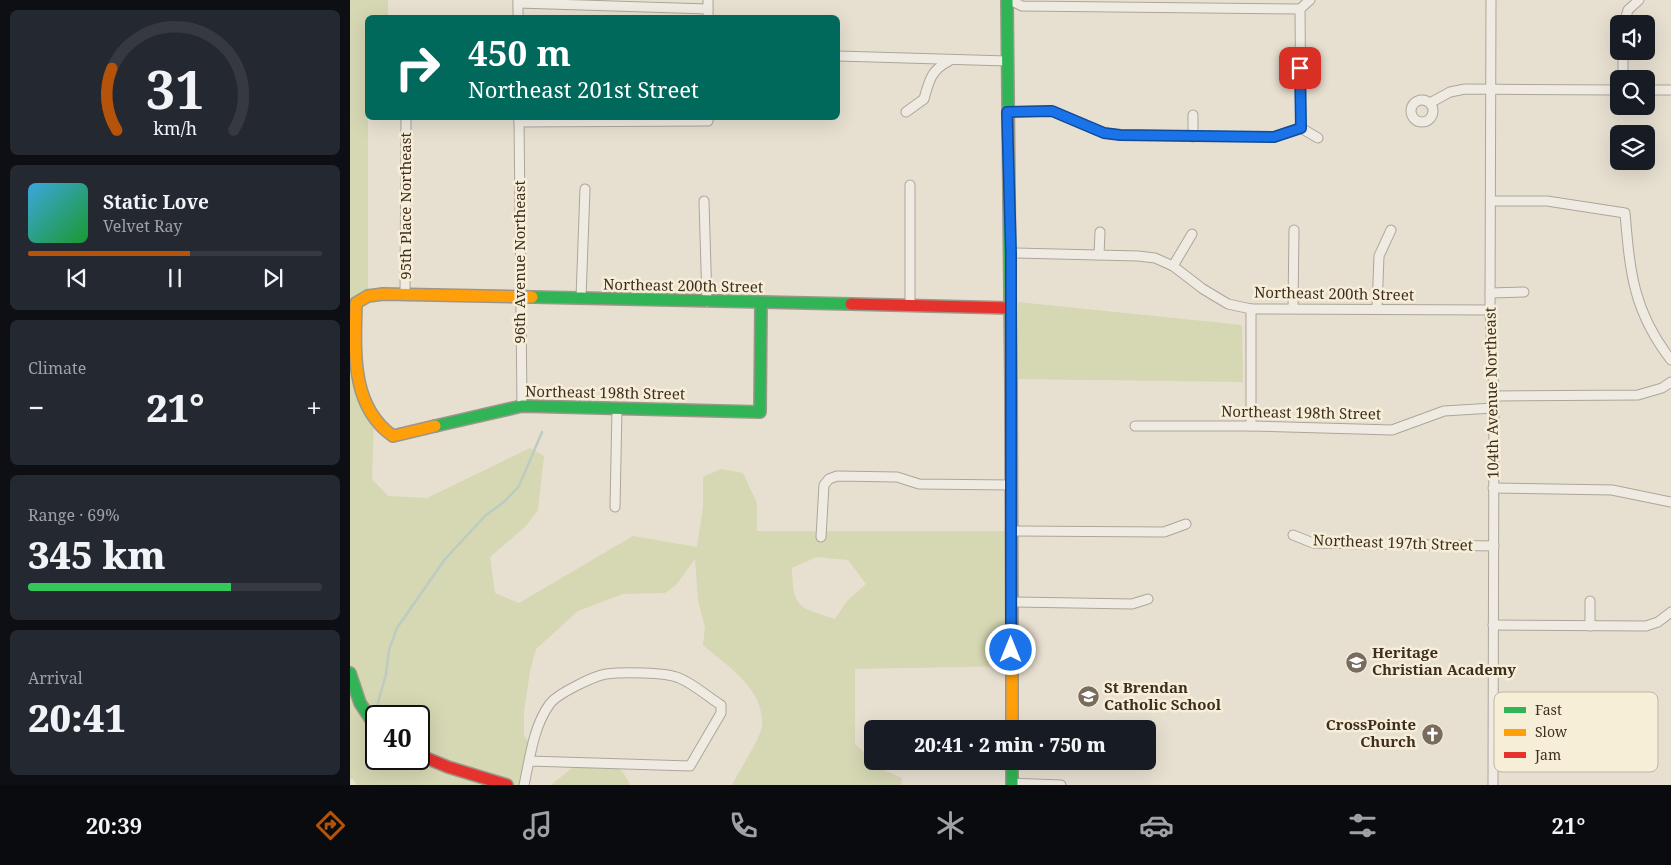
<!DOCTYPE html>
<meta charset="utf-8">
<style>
:root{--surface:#171b24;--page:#242831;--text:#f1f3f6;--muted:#9ea1a6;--line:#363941;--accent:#b45309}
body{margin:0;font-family:"Noto Serif",serif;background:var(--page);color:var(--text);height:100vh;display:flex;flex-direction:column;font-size:19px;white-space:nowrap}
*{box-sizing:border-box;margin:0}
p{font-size:16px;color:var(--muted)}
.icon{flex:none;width:28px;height:28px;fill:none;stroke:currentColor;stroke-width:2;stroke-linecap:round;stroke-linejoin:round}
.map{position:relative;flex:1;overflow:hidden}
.drawer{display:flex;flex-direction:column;gap:10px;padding:10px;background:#0d0f14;width:350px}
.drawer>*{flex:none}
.banner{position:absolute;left:15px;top:15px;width:475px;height:105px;border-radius:8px;box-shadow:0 5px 20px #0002;background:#00695c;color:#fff;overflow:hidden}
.fabs{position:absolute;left:1260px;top:15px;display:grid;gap:10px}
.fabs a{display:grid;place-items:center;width:45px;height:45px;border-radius:8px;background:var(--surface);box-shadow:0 5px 20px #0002;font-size:25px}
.speed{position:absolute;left:15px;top:705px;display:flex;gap:10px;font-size:25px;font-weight:700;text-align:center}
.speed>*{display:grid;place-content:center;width:65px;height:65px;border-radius:50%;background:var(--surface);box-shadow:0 5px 20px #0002;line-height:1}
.speed .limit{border:2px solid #111;border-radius:8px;background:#fff;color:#111}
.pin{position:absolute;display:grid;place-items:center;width:42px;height:42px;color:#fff;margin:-21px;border-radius:10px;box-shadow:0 2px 8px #0006}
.me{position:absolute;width:55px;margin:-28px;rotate:0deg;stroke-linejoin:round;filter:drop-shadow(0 0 4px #0008)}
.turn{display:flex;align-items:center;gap:18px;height:105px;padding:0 20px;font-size:22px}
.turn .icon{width:65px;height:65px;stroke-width:2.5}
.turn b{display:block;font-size:35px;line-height:42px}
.big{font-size:38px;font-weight:800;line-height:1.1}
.drawer .card{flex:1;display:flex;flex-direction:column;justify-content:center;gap:8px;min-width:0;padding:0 18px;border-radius:8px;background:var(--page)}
.drawer .dial{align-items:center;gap:0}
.dial svg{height:130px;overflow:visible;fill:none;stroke:var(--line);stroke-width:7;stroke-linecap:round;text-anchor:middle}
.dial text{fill:var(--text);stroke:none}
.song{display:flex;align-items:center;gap:15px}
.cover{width:60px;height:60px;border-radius:8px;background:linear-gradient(135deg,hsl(200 70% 55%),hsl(130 70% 35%))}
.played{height:5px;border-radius:2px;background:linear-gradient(90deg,var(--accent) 55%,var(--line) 55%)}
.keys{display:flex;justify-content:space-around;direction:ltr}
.heat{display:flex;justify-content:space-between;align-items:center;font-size:28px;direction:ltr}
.charge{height:8px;border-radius:4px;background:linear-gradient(90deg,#34c759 69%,var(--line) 0)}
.trip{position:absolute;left:514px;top:720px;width:292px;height:50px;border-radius:8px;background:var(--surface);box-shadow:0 5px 20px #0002;font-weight:800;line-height:50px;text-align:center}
.dock{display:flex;height:80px;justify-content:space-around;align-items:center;background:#090b0e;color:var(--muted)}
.dock .icon{width:35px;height:35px}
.dock .current{color:var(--accent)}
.dock b{font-size:22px;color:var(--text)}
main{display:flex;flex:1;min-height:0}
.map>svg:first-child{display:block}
</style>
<main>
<section class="drawer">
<div class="card dial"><svg viewBox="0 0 100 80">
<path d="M14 69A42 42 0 1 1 86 69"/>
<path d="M14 69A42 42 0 0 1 11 31" stroke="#b45309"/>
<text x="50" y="56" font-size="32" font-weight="700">31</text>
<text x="50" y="72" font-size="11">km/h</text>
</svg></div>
<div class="card">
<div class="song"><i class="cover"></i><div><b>Static Love</b><p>Velvet Ray</p></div></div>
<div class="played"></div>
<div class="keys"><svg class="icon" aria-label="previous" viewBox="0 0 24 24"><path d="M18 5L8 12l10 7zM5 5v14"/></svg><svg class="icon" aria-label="pause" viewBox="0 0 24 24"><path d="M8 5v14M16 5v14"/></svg><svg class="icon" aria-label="next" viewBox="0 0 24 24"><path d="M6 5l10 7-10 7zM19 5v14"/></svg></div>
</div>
<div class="card"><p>Climate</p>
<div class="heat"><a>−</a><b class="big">21°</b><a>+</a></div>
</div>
<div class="card"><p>Range · 69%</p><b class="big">345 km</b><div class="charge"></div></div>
<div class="card"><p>Arrival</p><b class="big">20:41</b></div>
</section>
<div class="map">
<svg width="1321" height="785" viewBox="0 0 1321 785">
<rect width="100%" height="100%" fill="#e7e0d1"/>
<g fill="#d6d7b3" fill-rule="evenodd">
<path d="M0 0H38V17L18 18V296L6 303 5 362 24 422 22 479 38 496 77 498 180 448 194 456 188 510 175 527 140 557 145 593 169 603 283 536 347 547 353 507V477L371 469 393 473 407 503V531H661V666L505 669V744L534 770 552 778 551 785H382C388 773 411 737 412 726 415 689 377 666 353 645L355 627 348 601 345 559 326 585 315 593 273 594 228 611 186 649 180 671 174 711V736L182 745 174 785H7L3 779H0ZM467 557 498 560 516 584 496 602 485 619C449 607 443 609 442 568ZM26 716H69V759H26Z"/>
<path d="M668 302 892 325 893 382 667 379Z"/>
<path d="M228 763C252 764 270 759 280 785H201Z"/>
</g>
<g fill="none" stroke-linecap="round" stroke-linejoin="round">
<path stroke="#bcccc2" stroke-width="2.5" d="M27 706 36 674 39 650 47 628 95 559 135 516 155 501 169 486 192 432"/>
<defs>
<g id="street">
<path d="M168 0V18"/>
<path d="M358 0V18"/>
<path d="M660 0 672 6 950 9"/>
<path d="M1141 0 1140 310 1144 396 1143 785"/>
<path d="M168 3 358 9"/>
<path d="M1274 24 1278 10 1289 0"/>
<path d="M488 56 657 61"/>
<path d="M1273 79V51"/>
<path d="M1296 90H1321"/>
<circle cx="1072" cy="111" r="11"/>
<path d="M1080 103 1100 92 1115 89 1269 90"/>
<path d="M556 112 574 99C579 81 581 70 599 61"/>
<path d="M657 112 702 111 754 133 771 135 923 137 951 128"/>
<path d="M843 115V137"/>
<path d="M169 118 172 406"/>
<path d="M169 122 358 121V118"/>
<path d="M951 128 950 9 960 0"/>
<path d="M951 128 968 138"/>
<path d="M354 201 357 302"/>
<path d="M1141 201H1197L1275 213C1280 272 1283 311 1321 360"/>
<path d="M661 253 788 256 805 258 823 266 853 289 878 304 901 309 1140 310"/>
<path d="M749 255 750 232"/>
<path d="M823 266 842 234"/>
<path d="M1140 293 1174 292"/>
<path d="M55 295 56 118"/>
<path d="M231 298 235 189"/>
<path d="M560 305V185"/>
<path d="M943 308 944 230"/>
<path d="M1027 309 1029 256 1041 230"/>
<path d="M1144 396 1288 395 1312 388 1321 382"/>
<path d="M785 426H901L1042 430 1094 411 1143 408"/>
<path d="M901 426V309"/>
<path d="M1143 488 1262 490 1321 502"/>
<path d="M265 507 267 408"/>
<path d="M661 531 814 532 836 524"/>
<path d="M943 535 963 543 1144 546"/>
<path d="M471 537 474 485 479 479 487 476 547 477 569 484 661 485"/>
<path d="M1240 601V626"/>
<path d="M661 602 782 604 798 599"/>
<path d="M1143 625 1296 626 1308 622 1321 612"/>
<path d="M662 783 711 785"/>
<path d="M174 785C180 758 183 728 199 705 206 694 244 676 256 674 271 672 316 672 329 678 344 684 358 697 371 705V713L340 766 179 761"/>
</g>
<g id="fast">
<path d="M657 0 661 388"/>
<path d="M182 297 501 304"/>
<path d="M85 426 172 406 410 412 411 303"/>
<path d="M0 673 10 703 26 727"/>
<path d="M662 761V785"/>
</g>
<g id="slow">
<path d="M85 426 43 436C0 406 5 350 6 303L18 296 33 294 182 297"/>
<path d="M662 665V729"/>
</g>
<g id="jam">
<path d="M501 304 660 308"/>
<path d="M661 388 662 665"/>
<path d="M69 755 98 767 157 785"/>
</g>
</defs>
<use href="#street" stroke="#ada599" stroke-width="11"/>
<use href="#fast" stroke="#9c958a" stroke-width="14"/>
<use href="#slow" stroke="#9c958a" stroke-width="14"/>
<use href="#jam" stroke="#9c958a" stroke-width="14"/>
<use href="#street" stroke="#efebe3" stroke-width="9"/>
<use href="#fast" stroke="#30b455" stroke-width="11"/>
<use href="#slow" stroke="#ff9f0a" stroke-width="11"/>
<use href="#jam" stroke="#e5322d" stroke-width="11"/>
</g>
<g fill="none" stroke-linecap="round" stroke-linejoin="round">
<defs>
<path id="route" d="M661 650V253L657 112 702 111 754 133 770 135 924 137 951 128 950 68"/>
</defs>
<use href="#route" stroke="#114b97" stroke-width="12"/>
<use href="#route" stroke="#1a73e8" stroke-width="9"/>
</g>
<defs>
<symbol id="school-disc" viewBox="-11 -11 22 22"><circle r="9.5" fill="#786c5e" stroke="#f7eed8"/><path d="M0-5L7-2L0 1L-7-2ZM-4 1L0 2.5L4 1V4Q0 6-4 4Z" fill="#fff"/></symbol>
<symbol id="church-disc" viewBox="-11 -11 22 22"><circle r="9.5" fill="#786c5e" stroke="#f7eed8"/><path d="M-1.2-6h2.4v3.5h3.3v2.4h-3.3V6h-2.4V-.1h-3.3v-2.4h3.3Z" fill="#fff"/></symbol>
</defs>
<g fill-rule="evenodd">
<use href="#school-disc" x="994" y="650" width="25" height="25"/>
<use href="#school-disc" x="726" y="684" width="25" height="25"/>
<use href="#church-disc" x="1070" y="722" width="25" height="25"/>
</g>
<g text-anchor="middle" stroke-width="5" stroke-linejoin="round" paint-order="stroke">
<g font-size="15" fill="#3d2e20" stroke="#f7eed8">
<text transform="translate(56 206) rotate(-90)" y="5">95th Place Northeast</text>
<text transform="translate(170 262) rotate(-90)" y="5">96th Avenue Northeast</text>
<text transform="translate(333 286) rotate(1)" y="5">Northeast 200th Street</text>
<text transform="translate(984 294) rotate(1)" y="5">Northeast 200th Street</text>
<text transform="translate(255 393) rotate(1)" y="5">Northeast 198th Street</text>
<text transform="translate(1142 393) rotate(-91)" y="5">104th Avenue Northeast</text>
<text transform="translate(951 413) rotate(1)" y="5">Northeast 198th Street</text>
<text transform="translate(1043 543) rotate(2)" y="5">Northeast 197th Street</text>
</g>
<g font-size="15" font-weight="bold" fill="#3d2e20" stroke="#f7eed8" text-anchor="start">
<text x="1022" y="658">Heritage<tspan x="1022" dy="17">Christian Academy</tspan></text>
<text x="754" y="693">St Brendan<tspan x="754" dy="17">Catholic School</tspan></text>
<text x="1066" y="730" text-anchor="end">CrossPointe<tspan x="1066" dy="17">Church</tspan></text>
</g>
</g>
<rect x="1144" y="692" width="164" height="80" rx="8" fill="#f7eed8" stroke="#bfb4a1" stroke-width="1"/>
<rect x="1154" y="707" width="22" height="6" fill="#30b455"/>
<rect x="1154" y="729" width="22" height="7" fill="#ff9f0a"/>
<rect x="1154" y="752" width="22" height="6" fill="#e5322d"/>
<g font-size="14" fill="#3d2e20">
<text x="1185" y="715">Fast</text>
<text x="1185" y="737">Slow</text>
<text x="1185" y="760">Jam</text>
</g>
</svg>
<div class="fabs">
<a><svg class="icon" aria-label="sound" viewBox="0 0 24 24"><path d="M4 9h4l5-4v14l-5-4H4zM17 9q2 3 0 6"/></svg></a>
<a><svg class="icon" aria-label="search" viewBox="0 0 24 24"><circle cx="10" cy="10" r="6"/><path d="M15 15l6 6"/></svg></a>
<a><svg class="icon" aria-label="layers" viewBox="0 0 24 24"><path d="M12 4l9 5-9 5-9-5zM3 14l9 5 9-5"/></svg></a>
</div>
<div class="speed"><div class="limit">40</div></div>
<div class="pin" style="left:950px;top:68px;background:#d93025"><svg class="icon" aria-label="arrive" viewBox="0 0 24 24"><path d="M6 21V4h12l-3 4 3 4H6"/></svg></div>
<svg class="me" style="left:661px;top:650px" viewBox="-20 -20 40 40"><circle r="17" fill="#1a73e8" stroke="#fff" stroke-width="3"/><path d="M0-11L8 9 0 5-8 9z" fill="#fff"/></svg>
<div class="trip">20:41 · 2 min · 750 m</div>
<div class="banner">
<div class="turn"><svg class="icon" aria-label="right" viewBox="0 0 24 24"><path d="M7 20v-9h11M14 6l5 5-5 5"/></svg><div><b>450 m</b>Northeast 201st Street</div></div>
</div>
</div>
</main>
<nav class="dock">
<b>20:39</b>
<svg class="icon current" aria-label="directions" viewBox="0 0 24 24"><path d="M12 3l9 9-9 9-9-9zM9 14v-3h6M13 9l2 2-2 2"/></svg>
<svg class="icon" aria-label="music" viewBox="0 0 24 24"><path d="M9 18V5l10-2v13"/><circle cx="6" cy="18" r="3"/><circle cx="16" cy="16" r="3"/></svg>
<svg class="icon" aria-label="phone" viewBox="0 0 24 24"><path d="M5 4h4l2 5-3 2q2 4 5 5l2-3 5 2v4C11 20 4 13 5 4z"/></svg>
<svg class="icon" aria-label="climate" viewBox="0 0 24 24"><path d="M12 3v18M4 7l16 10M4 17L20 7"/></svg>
<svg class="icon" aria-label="car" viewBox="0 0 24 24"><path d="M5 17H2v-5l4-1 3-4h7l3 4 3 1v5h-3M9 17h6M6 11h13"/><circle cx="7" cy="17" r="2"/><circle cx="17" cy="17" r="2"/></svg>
<svg class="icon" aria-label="filters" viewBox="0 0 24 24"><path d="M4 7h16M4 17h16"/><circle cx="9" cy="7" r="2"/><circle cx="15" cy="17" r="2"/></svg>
<b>21°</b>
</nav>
